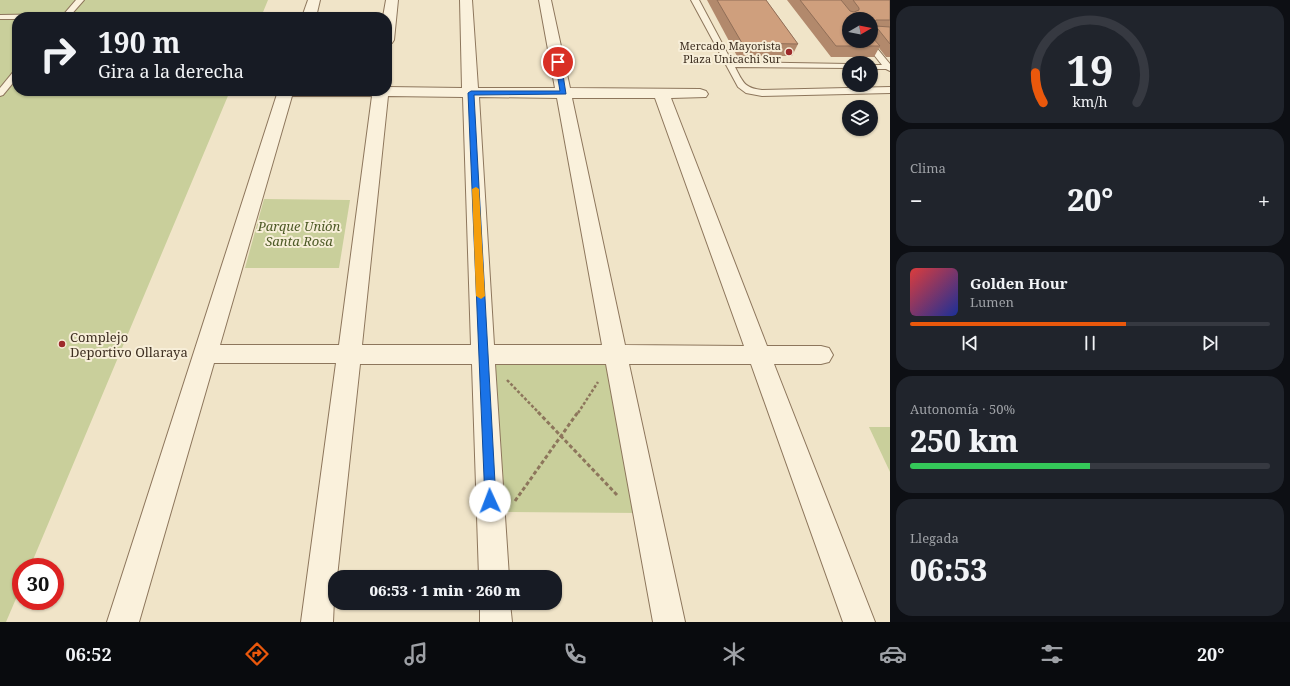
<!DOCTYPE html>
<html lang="es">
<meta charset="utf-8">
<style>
:root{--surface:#171b24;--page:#20242c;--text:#f1f3f6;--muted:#9ea1a6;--line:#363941;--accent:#ea580c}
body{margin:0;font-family:"Noto Serif",serif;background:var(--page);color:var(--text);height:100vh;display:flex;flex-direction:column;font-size:15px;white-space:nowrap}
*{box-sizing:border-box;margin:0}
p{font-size:13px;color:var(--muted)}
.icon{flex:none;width:22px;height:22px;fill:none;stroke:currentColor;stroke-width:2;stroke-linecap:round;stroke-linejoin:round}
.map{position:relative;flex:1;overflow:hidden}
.sheet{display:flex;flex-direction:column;gap:6px;padding:6px;background:#0d0f14;width:400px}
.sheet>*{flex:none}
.guide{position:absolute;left:12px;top:12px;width:380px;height:84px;border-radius:16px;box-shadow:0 1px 3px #0004;background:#171b24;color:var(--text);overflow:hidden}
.needle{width:26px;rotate:80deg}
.buttons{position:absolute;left:842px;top:12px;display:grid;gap:8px}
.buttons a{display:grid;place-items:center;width:36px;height:36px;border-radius:50%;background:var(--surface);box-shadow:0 1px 3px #0004;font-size:20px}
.speed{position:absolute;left:12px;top:558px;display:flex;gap:8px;font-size:20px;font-weight:700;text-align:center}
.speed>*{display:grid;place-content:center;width:52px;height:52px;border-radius:50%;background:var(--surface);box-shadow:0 1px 3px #0004;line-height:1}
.speed .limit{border:6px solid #d22;background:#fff;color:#111}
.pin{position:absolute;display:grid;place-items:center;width:34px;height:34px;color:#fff;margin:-17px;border:2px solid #fff;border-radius:50%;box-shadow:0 1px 4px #0007}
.me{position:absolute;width:44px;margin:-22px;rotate:358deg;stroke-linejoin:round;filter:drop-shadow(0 0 3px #0008)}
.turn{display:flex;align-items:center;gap:14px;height:84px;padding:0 20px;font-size:18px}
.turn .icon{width:52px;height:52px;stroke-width:2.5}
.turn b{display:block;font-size:28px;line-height:34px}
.big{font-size:30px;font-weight:800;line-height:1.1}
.sheet .widget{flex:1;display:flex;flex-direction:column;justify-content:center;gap:6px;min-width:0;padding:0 14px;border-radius:16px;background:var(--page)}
.sheet .dial{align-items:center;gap:0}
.dial svg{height:104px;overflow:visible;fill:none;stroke:var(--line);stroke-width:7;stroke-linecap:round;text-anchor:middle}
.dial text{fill:var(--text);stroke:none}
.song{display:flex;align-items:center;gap:12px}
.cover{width:48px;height:48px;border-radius:6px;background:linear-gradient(135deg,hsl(0 70% 55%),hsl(230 70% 35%))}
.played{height:4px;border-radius:2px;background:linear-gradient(90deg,var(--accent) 60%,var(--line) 60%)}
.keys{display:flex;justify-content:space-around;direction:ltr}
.heat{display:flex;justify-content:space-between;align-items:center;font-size:22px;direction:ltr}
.charge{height:6px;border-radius:3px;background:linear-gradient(90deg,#34c759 50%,var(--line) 0)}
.trip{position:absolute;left:328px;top:570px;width:234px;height:40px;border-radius:16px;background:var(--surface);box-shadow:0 1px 3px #0004;font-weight:800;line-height:40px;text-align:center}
.dock{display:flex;height:64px;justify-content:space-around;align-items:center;background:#090b0e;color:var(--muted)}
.dock .icon{width:28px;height:28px}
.dock .on{color:var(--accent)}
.dock b{font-size:18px;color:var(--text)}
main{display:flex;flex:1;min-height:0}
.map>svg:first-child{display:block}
</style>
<main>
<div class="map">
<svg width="890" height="622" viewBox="0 0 890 622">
<rect width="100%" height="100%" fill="#f0e4c8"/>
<g fill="#c9cf9b">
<path d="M0 0H268L261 17H17V91H230L30 567H21V587L6 622H0Z"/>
<path d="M264 199 350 200 339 268H245Z"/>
<path d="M494 361 610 362 640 513 502 512Z"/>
<path d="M869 427H890V472Z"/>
</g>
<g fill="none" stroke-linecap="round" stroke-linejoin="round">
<defs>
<g id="service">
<path d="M76 0H84L69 17H17V19H0V15L64 14Z"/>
<path d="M691 0H699L732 62 849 64V68L735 67C743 82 744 88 762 90L890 87V93L762 96 746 93 738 87Z"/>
<path d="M863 41H871L890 64V71L886 69H871V65H882Z"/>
<path d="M14 71H17V78L3 95 0 96V88Z"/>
</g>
<g id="minor">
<path d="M308 0H320L316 17H302Z"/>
<path d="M386 0H398L394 40 392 43 387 44V17H383Z"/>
<path d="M460 0H472L478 88H555L539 0H551L570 88 700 89 706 91 708 94 706 97 671 98 767 346H821L829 348 833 355 829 362 821 364H774L875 622H843L751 364H629L685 622H653L606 364H495L509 577H479L472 364H360L337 577H335L333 622H301L336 363H214L139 622H107L278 91H387V87L462 88ZM292 96H372L339 345H220ZM388 96 463 97 471 345H362ZM479 97 557 98 602 345H494ZM572 98H655L744 346 625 345Z"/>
<path d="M480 603H510L512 622H480Z"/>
</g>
</defs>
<use href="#service" stroke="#8d765c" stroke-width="2"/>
<use href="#minor" stroke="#8d765c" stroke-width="2"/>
<g stroke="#8d765c" stroke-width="2.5" stroke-dasharray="3 2" stroke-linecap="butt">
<path d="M507 380 539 413"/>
<path d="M578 413 598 382"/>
</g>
<g stroke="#8d765c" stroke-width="3" stroke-dasharray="4 2.5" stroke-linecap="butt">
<path d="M538 412 618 496"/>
<path d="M515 501 578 412"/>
</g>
<use href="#service" fill="#faf1dc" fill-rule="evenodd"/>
<use href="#minor" fill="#faf1dc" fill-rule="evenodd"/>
</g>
<g fill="#b2896c" fill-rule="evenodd">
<path d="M707 0H766L798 44 792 56H737Z"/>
<path d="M787 0H890V57H886L879 48 874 57H831ZM871 19V41H849Z"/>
</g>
<g fill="#cf9f7d" stroke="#916f58">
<path d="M717 0H766L798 44 742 43Z"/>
<path d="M800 0H841L850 11 854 12 859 10V8L853 0H890V20H876L875 21V26L890 27V44L878 29H871V19H849V41H871V36L880 46H836Z"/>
</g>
<path fill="#1a73e8" stroke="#114b97" d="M555 61 561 62 566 94 474 95 496 501 494 505 490 507 486 505 485 501 468 93 471 91H560Z"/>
<path fill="#f59e0b" d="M476 187 479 189 485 296 481 299 476 296 472 189Z"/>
<g fill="#9e2a2b" stroke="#f7eed8" stroke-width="1.5">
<circle cx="789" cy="52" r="4"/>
<circle cx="62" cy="344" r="4"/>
</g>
<g text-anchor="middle" stroke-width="4" stroke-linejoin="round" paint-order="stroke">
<g font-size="11" fill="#3d2e20" stroke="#f7eed8" text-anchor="end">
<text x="781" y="50">Mercado Mayorista<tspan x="781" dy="13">Plaza Unicachi Sur</tspan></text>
</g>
<g font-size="13" font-style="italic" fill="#4d5a26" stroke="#f7eed8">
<text x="299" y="231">Parque Unión<tspan x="299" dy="15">Santa Rosa</tspan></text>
</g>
<g font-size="13" fill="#3d2e20" stroke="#f7eed8" text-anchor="start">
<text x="70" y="342">Complejo<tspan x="70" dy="15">Deportivo Ollaraya</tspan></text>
</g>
</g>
</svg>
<div class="buttons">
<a><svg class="needle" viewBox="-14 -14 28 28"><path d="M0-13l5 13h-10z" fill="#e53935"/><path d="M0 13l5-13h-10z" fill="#9ea1a6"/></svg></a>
<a><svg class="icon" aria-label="sound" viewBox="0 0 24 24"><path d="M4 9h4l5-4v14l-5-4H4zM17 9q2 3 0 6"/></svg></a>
<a><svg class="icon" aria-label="layers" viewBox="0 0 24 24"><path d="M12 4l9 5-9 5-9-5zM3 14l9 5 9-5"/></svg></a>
</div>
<div class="speed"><div class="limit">30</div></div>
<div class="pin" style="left:558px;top:62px;background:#d93025"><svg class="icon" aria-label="arrive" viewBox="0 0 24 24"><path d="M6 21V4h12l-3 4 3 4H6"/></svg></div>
<svg class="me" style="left:490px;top:501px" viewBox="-20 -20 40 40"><circle r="19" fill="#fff"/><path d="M0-13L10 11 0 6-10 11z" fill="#1a73e8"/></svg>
<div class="trip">06:53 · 1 min · 260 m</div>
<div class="guide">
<div class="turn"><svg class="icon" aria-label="right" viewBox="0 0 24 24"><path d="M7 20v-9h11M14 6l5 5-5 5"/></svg><div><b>190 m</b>Gira a la derecha</div></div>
</div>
</div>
<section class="sheet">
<div class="widget dial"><svg viewBox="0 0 100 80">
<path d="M14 69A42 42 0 1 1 86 69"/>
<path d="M14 69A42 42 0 0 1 8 46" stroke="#ea580c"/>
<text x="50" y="56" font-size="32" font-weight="700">19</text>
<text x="50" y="72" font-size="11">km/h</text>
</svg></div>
<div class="widget"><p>Clima</p>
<div class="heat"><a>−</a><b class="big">20°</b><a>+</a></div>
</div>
<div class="widget">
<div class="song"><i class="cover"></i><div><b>Golden Hour</b><p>Lumen</p></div></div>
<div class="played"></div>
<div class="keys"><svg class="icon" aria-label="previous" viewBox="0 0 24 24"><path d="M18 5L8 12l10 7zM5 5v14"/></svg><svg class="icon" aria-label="pause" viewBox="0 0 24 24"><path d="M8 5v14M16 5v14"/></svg><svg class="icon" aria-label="next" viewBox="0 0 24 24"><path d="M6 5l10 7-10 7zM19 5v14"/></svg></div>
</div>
<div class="widget"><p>Autonomía · 50%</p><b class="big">250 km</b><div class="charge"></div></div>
<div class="widget"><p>Llegada</p><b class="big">06:53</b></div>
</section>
</main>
<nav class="dock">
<b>06:52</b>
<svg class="icon on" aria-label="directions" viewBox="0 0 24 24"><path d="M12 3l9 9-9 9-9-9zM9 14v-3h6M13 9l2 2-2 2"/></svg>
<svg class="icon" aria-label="music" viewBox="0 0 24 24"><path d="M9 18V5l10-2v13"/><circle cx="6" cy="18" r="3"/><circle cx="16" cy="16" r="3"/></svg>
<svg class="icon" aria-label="phone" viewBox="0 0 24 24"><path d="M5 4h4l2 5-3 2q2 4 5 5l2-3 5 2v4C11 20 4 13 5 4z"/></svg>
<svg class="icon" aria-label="climate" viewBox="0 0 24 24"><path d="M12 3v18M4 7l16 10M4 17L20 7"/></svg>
<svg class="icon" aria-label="car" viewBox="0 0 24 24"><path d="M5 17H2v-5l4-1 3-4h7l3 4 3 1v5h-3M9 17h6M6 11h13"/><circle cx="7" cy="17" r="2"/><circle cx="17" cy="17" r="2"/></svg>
<svg class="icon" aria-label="filters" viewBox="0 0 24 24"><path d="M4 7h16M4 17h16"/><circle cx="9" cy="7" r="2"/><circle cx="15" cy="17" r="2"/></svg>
<b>20°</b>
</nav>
